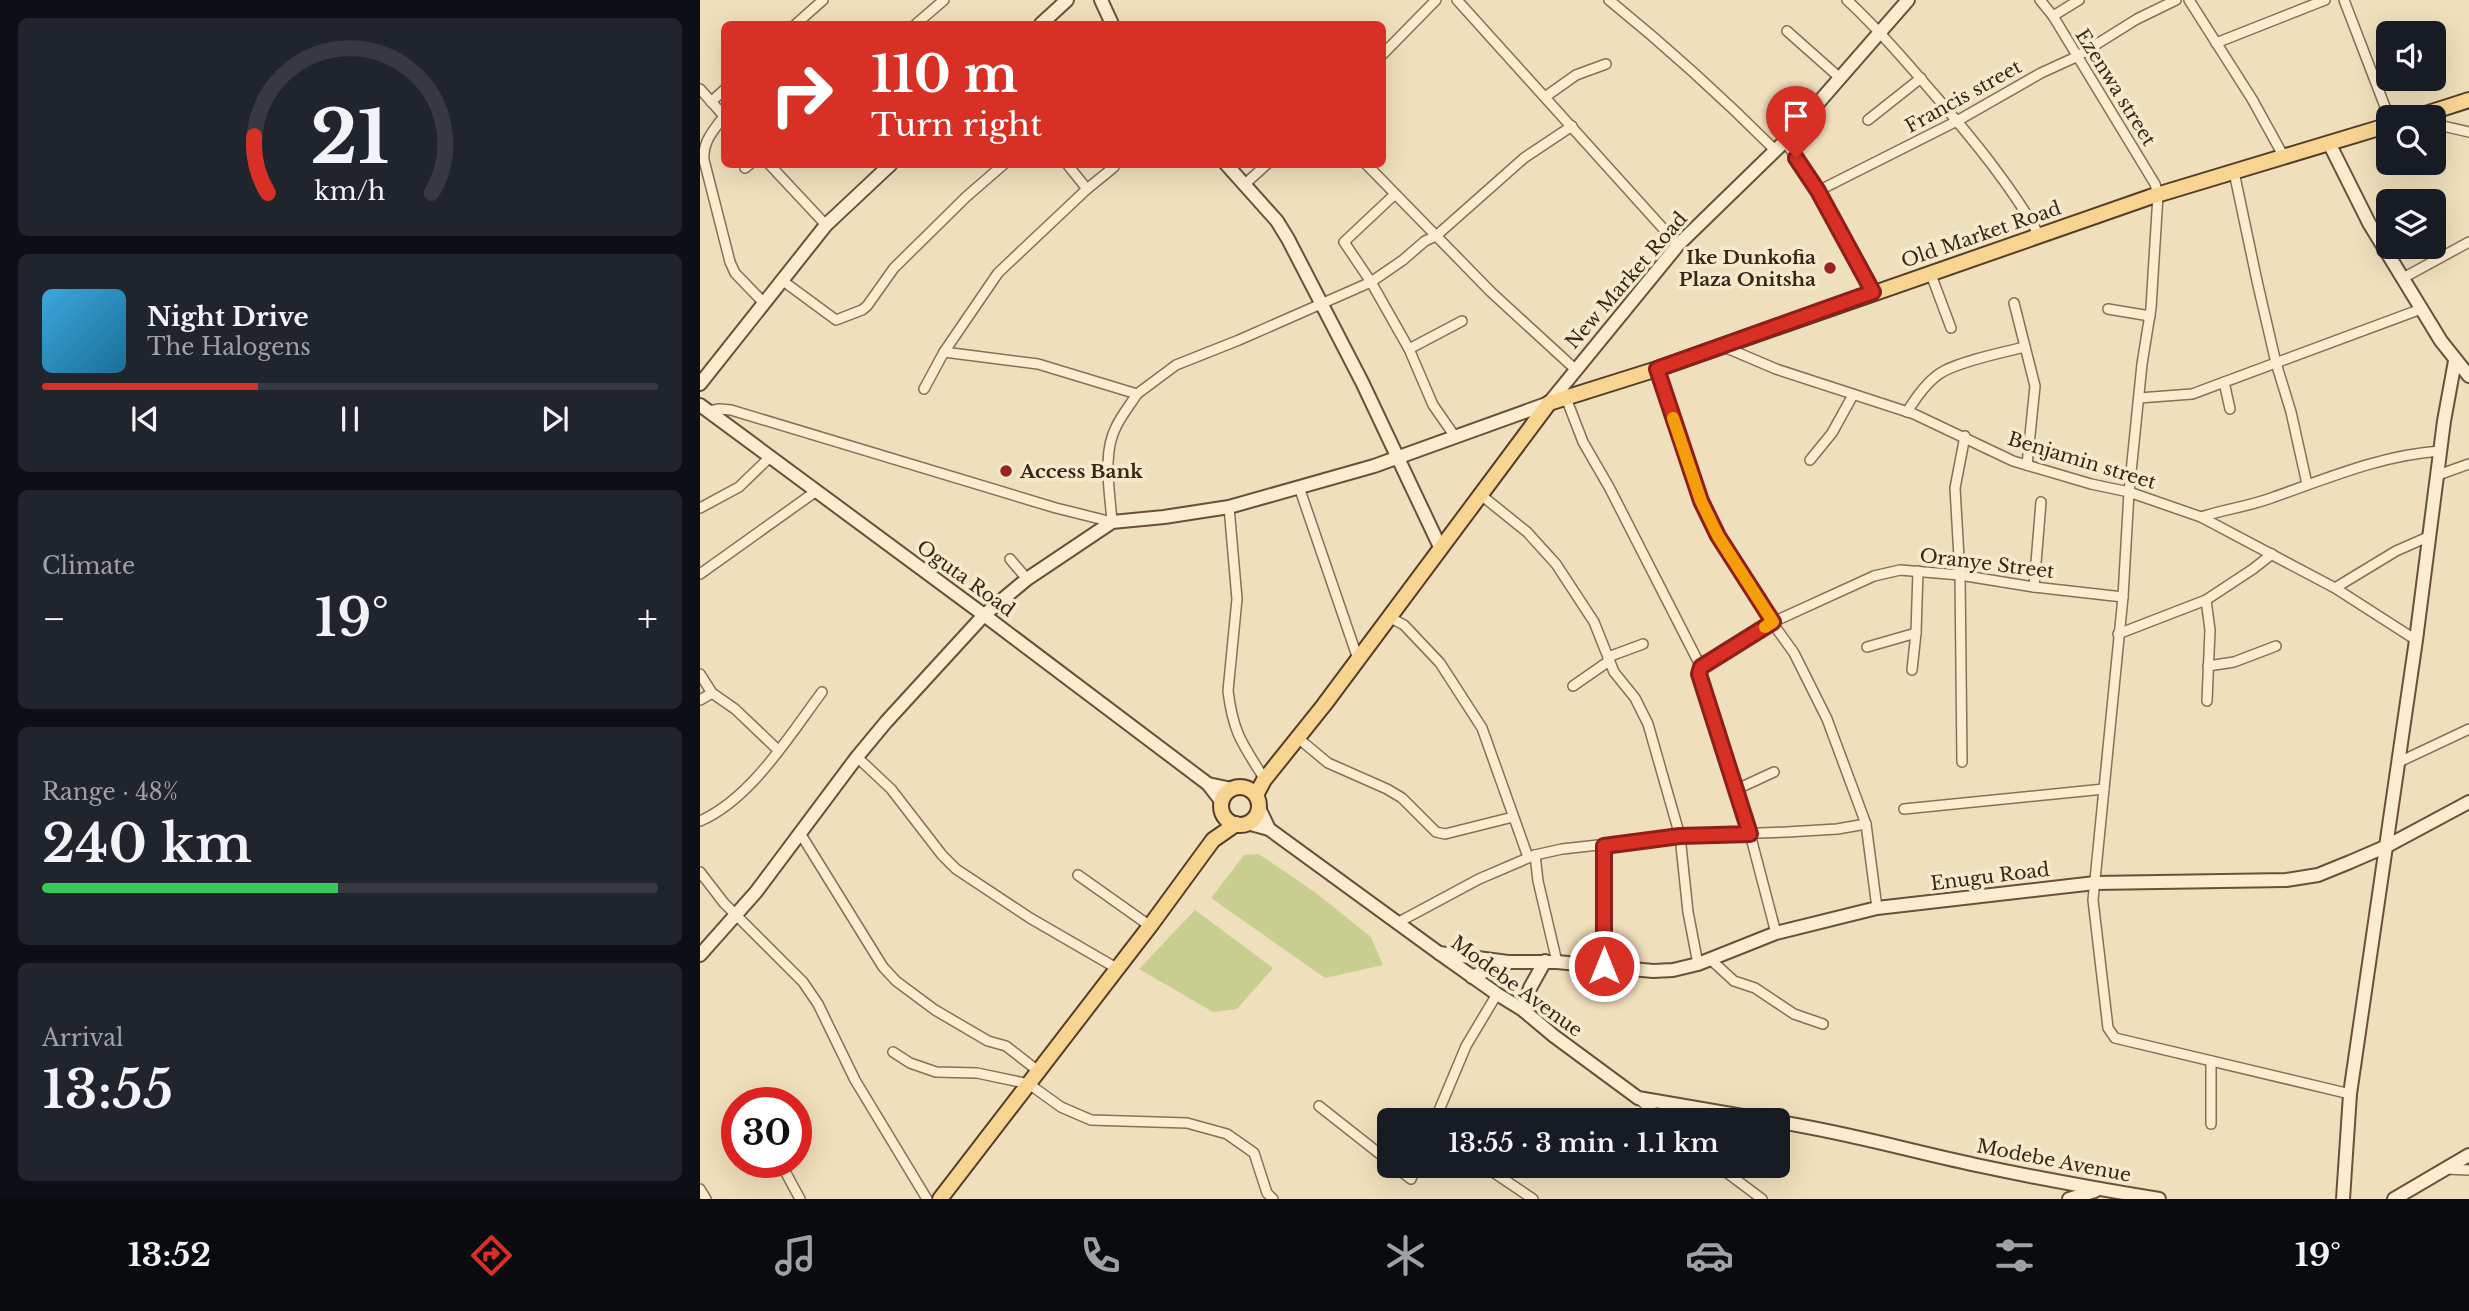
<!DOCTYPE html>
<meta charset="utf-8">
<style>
:root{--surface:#171b24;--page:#20242c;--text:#f1f3f6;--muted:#9ea1a6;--line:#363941;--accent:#d93025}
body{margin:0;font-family:"Libre Baskerville",serif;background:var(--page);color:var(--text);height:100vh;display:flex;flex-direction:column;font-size:26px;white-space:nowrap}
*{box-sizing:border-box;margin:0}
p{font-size:23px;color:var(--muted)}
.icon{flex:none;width:38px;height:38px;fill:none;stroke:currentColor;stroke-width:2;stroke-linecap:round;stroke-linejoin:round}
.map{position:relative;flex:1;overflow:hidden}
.side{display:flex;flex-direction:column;gap:18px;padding:18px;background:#0d0f14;width:700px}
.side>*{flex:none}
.top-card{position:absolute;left:21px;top:21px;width:665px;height:147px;border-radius:10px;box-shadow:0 7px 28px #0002;background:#d93025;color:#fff;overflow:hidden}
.tools{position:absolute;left:1676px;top:21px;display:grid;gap:14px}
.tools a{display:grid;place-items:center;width:70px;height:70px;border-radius:10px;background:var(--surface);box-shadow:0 7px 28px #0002;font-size:35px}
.speed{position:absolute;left:21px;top:1087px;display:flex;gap:14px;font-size:35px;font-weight:700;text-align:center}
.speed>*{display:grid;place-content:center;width:91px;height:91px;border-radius:50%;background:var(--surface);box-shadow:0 7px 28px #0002;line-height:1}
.speed .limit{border:10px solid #d22;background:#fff;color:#111}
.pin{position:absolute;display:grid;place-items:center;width:60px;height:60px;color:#fff;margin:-72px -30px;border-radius:50% 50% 50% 0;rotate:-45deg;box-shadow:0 0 7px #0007}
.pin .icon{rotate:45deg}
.me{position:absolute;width:77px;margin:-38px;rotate:0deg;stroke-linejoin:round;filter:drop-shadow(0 0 5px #0008)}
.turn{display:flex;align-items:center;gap:24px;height:147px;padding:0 35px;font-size:32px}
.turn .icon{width:91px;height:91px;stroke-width:2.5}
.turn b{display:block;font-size:49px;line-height:60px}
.big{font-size:52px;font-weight:600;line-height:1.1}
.side .widget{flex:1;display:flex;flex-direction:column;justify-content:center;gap:10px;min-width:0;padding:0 24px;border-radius:10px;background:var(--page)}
.side .dial{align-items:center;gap:0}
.dial svg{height:182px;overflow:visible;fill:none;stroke:var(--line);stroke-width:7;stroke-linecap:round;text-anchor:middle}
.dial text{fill:var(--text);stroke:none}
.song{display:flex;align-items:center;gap:21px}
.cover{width:84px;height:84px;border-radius:10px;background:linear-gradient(135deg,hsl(200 70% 55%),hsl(200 70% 35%))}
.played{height:7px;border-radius:4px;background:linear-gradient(90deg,var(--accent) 35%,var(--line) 35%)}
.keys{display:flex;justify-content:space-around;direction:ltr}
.heat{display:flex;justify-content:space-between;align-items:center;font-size:38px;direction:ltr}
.charge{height:10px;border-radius:5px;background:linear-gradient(90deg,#34c759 48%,var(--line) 0)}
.trip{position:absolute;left:677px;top:1108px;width:413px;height:70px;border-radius:10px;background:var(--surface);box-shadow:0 7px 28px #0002;font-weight:600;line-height:70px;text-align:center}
.tab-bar{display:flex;height:112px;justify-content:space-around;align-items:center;background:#090b0e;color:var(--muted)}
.tab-bar .icon{width:49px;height:49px}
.tab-bar .on{color:var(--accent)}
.tab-bar b{font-size:32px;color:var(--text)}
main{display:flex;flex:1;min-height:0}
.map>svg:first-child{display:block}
</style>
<main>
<section class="side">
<div class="widget dial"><svg viewBox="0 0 100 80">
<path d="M14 69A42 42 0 1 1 86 69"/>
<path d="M14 69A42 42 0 0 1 8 44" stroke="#d93025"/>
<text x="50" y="56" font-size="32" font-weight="700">21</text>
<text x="50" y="72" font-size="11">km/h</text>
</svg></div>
<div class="widget">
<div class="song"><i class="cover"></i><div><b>Night Drive</b><p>The Halogens</p></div></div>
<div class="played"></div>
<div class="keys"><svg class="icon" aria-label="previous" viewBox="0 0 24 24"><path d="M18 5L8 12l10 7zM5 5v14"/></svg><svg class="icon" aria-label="pause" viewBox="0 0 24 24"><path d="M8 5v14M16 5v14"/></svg><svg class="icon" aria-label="next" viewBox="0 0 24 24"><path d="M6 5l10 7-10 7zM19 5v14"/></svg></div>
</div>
<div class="widget"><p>Climate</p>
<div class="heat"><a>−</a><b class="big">19°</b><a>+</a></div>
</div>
<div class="widget"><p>Range · 48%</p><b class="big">240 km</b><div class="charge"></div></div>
<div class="widget"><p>Arrival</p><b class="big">13:55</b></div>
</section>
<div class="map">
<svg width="1769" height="1199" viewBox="0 0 1769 1199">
<rect width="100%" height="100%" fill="#f0dfbc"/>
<g fill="#c8ce90">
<path d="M559 854 616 893 671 937 683 965 625 978 511 898 544 855Z"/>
<path d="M495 910 573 968 537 1009 513 1012 439 969Z"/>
</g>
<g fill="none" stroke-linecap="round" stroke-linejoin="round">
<defs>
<g id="street">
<path d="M757 0 978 245"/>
<path d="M909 0C967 47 1022 97 1075 150"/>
<path d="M1147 0C1180 31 1209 65 1239 100 1275 142 1311 186 1339 235"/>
<path d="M1340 0 1353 16 1455 184 1458 195 1451 308 1442 364 1429 492 1423 597 1393 900 1408 1028 1415 1038 1650 1094"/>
<path d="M1489 0 1552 99 1584 157"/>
<path d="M1644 0 1689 117"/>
<path d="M1353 16 1379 0"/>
<path d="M96 24 123 0"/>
<path d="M216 24 244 0"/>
<path d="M1087 31 1140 78"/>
<path d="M1516 43 1625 0"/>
<path d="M682 55 736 0"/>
<path d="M0 89 24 116"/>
<path d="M845 97 876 75 906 64"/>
<path d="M11 102 24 90"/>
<path d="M24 116C14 130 2 142 4 160L30 262 35 273 64 303"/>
<path d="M1168 120 1221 78"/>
<path d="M1734 124 1769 132"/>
<path d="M1085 141 1118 191 1257 121 1341 73 1376 57 1437 19 1476 0"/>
<path d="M69 164 126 225"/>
<path d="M367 164 387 189 414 167"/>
<path d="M666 164 791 292 875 369"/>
<path d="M45 168 50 164"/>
<path d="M1534 172 1557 281 1576 363 1591 412 1607 484"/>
<path d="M545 184 567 164"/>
<path d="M1118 191 1173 292"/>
<path d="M694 195 644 242 671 282 709 349 733 405 756 438"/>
<path d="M1230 272 1251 328"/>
<path d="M1703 278 1769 242"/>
<path d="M83 281 136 320 162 310 167 306 194 268 266 197 304 164"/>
<path d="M1314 303 1335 386 1327 465"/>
<path d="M1408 309 1450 316"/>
<path d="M1022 346 1076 369 1214 414 1313 461 1391 484 1429 492 1501 517 1635 588 1716 640"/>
<path d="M709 349 762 321"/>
<path d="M244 352 338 364 437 394 476 365 539 340 671 282 703 260 725 241 736 236 824 158 872 126"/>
<path d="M957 369 1001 501 1018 536 1063 610 1094 653 1127 719 1166 824 1177 908"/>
<path d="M1524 382 1530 409"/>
<path d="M224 389 244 352 298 273 387 189"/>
<path d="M866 398 883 442 909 487 1001 667"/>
<path d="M1439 398 1492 394 1721 309"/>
<path d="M9 411 19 409 31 410 356 508 412 522C410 492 402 454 416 427 421 416 430 405 437 394"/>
<path d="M1207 412C1215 399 1226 383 1239 374 1256 362 1304 352 1325 347"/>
<path d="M1110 460 1132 433 1153 395"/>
<path d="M1738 475 1769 464"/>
<path d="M599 487 658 659"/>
<path d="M781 495 827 532 856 564 894 622 914 672 935 698 948 724 980 836 988 912 998 964"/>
<path d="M529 507 537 599 528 691C533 731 541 742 562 775"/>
<path d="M0 508 39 487 70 457"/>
<path d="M1501 517C1525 509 1551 506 1574 497 1628 478 1682 455 1740 451"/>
<path d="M310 559 327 579"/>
<path d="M0 574 115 492"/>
<path d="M1334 587 1341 502"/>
<path d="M1635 588 1696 551 1730 536"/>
<path d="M1506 600 1510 630 1507 701"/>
<path d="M689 617 704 625 740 663 782 728 828 857"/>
<path d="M1418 634 1506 600 1553 569 1572 554"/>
<path d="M1167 647 1216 633"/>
<path d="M908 657 943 644"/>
<path d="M1508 666 1534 662 1576 646"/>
<path d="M1212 670 1216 633 1218 571"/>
<path d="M0 674 12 693 35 709 78 750"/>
<path d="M873 686 909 661"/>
<path d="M0 700 12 693"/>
<path d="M598 738 628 763 687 789 702 798 736 832 745 834 813 817"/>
<path d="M157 757 191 789 242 855 256 869 330 918 418 969"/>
<path d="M1262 762 1260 575 1255 488 1265 436"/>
<path d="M1699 762 1769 729"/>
<path d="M1035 790 1074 772"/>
<path d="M1204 809 1404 789"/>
<path d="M0 821C51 799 89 736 122 692"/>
<path d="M100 833 183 967 196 981 235 1010 288 1041 306 1046 338 1071"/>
<path d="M904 846V966"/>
<path d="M835 855 838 881 857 962"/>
<path d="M0 872 24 903 103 982 118 1004 155 1080 227 1199"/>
<path d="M378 875 450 926"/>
<path d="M697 923 779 879 835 855 862 849 980 836 1087 832 1137 829 1166 824"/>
<path d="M1076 933 1050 834 999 674 1001 667 1073 622 1174 576 1200 570 1260 575 1334 587 1423 597"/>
<path d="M1010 959 1034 981 1055 988 1094 1014 1123 1024"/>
<path d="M193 1052 210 1063 236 1072 277 1073 329 1084 361 1107 391 1120 487 1123 527 1134 554 1153 567 1193 573 1199"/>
<path d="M938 1098 963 1120"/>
<path d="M619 1106 690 1162"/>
<path d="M735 1120 766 1046 797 994"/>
<path d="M1511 1124V1061"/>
<path d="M80 1162 100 1199"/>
<path d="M694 1166 711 1179 716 1166"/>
<path d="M784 1166 833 1199"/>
<path d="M1018 1166 1062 1199"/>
<path d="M1746 1169 1769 1170"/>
<path d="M0 1189 6 1199"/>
</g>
<g id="secondary">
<path d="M401 0 412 24"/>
<path d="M341 24 367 0"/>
<path d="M1629 143 1669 223 1741 341 1769 376"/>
<path d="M526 164 577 221 588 239 662 382 741 549"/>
<path d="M0 384 126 225 191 164"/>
<path d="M0 405 284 615 508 784 522 802"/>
<path d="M508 784 532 789"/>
<path d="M559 808 569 829"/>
<path d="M547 823 569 829 739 953 797 994 823 1010 854 1036 938 1098 1066 1120"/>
<path d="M739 953 808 962H857L953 971 973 970 998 964 1076 933 1177 908 1395 883 1586 880 1618 875 1650 862 1687 846 1769 802"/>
<path d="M0 955 56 892 157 757 186 722 284 615 327 579 412 522 464 517 529 507 674 466 849 403 978 245 1085 141 1208 0"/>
<path d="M772 977 804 963"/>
<path d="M823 1010 830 988 845 961"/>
<path d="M1078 1122C1145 1132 1210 1151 1276 1165 1337 1178 1398 1189 1459 1199"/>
<path d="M1369 1199 1395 1191"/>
<path d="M1643 1199 1650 1094 1716 640 1744 421 1755 361"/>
<path d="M1694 1199 1769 1155"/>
</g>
<g id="primary">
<path d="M1716 117 1769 100"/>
<circle cx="540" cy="806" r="19"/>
<path d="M556 795 564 780 624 705 849 403 957 369 1450 197 1689 125"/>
<path d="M240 1199 450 926 513 840 536 824"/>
</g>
</defs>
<use href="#street" stroke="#886f55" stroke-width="12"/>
<use href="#secondary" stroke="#6a5038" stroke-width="16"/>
<use href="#primary" stroke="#553d2a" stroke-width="18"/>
<use href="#street" stroke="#fbeccf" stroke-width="9"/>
<use href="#secondary" stroke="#fbeccf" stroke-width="12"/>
<use href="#primary" stroke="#f7d490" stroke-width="14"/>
</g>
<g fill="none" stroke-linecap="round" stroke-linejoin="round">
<defs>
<path id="route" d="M904 966V846L980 836 1050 834 999 674 1001 667 1073 622 1018 536 1001 501 957 369 1173 292 1118 191 1096 158"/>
</defs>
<use href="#route" stroke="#8d1f18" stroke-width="18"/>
<use href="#route" stroke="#d93025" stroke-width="12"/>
<path stroke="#f59e0b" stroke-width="12" d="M973 418 1001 501 1018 536 1073 622 1065 627"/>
</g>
<g fill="#9a2125" stroke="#f7e9cc" stroke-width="2.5">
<circle cx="1130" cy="268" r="7"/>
<circle cx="306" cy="471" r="7"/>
</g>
<g text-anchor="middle" stroke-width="7" stroke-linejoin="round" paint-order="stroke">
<g font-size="19" fill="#36271a" stroke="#f7e9cc">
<text transform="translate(1416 87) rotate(58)" y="7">Ezenwa street</text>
<text transform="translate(1263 96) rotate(-29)" y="7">Francis street</text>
<text transform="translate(1281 234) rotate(-19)" y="7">Old Market Road</text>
<text transform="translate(926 280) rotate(-49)" y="7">New Market Road</text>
<text transform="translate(1382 460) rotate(17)" y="7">Benjamin street</text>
<text transform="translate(1287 563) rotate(7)" y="7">Oranye Street</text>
<text transform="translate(266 578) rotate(36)" y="7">Oguta Road</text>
<text transform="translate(1290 876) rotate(-7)" y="7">Enugu Road</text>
<text transform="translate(817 986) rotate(36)" y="7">Modebe Avenue</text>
<text transform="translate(1354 1160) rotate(11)" y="7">Modebe Avenue</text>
</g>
<g font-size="19" font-weight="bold" fill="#36271a" stroke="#f7e9cc" text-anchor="end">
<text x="1116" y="264">Ike Dunkofia<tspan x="1116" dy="22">Plaza Onitsha</tspan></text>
<text x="320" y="478" text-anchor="start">Access Bank</text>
</g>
</g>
</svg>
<div class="tools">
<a><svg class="icon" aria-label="sound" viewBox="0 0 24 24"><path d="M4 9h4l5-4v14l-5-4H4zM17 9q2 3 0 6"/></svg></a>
<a><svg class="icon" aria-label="search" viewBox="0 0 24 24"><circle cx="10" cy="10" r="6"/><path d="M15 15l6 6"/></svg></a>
<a><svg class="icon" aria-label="layers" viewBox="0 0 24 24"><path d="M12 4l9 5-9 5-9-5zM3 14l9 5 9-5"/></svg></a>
</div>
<div class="speed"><div class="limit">30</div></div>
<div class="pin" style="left:1096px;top:158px;background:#d93025"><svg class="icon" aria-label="arrive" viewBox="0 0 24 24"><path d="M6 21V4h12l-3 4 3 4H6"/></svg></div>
<svg class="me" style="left:904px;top:966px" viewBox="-20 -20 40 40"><circle r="17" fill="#d93025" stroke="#fff" stroke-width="3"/><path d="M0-11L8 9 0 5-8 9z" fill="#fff"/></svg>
<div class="trip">13:55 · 3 min · 1.1 km</div>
<div class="top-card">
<div class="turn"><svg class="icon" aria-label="right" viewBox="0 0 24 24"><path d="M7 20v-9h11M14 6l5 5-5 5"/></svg><div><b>110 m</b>Turn right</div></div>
</div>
</div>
</main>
<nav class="tab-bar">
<b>13:52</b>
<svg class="icon on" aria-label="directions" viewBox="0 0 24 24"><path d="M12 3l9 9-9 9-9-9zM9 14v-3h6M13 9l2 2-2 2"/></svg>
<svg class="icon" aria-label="music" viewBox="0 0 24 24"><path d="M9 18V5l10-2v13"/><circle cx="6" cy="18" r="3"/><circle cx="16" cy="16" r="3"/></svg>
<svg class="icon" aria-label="phone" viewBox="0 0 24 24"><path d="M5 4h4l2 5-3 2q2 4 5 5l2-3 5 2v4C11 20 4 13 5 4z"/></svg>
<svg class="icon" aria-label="climate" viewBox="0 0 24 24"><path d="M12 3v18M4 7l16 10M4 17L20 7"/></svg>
<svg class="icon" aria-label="car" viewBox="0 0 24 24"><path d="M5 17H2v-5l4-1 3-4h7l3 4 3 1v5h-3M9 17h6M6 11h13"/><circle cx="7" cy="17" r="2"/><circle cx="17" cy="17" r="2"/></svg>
<svg class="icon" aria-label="filters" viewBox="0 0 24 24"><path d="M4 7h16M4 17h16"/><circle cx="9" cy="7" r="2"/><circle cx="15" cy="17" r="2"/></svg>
<b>19°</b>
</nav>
